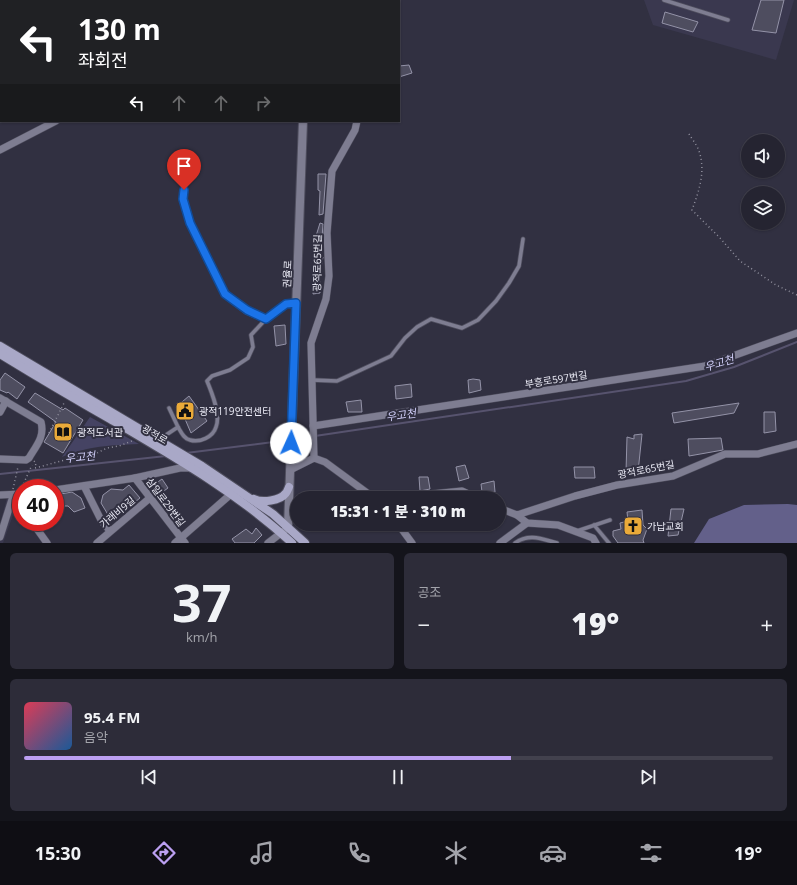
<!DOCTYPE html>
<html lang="ko">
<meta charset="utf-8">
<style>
:root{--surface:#252431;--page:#2d2c39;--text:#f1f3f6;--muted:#a3a4ab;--line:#42414d;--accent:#bca0f2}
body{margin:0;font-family:"Open Sans","Noto Sans KR",sans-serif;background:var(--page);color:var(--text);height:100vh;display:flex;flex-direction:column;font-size:15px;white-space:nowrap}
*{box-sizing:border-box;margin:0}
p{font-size:13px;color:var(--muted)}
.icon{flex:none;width:22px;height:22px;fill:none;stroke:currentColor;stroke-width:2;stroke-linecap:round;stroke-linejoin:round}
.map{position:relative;height:543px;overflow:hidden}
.drawer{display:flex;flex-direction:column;gap:10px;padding:10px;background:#14141b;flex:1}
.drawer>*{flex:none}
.guide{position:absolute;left:0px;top:0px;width:400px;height:122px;box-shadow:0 1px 3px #0004,0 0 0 1px var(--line);background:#202124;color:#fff;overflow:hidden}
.fabs{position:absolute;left:741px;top:134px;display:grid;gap:8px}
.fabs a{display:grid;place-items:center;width:44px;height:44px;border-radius:50%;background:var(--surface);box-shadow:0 1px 3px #0004,0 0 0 1px var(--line);font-size:20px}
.speed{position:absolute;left:12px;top:479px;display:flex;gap:8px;font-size:20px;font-weight:700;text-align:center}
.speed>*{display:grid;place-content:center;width:52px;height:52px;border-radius:50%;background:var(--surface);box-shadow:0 1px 3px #0004,0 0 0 1px var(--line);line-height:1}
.speed .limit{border:6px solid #d22;background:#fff;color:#111}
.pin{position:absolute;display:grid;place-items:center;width:34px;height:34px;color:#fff;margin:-41px -17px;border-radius:50% 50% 50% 0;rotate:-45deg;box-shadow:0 0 4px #0007}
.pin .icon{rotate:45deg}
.me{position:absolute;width:44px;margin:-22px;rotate:2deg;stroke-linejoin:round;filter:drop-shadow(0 0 3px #0008)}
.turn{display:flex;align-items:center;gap:14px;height:84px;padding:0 12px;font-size:18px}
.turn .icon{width:52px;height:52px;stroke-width:2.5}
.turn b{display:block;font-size:28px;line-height:34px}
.lanes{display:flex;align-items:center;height:38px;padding:0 12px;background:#0003;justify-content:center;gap:20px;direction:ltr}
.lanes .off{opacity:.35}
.big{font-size:30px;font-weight:800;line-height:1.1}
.drawer .tile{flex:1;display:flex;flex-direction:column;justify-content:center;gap:6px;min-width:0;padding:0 14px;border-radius:6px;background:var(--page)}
.drawer .dial{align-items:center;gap:0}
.dial b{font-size:52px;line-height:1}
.song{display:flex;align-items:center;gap:12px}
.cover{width:48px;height:48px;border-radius:6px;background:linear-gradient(135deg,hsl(350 70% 55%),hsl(210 70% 35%))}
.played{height:4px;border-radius:2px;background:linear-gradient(90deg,var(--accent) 65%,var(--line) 65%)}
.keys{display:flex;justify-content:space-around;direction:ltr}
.heat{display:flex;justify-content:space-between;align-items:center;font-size:22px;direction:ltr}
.drawer .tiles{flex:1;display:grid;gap:10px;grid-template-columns:1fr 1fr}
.tile:last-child{grid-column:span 2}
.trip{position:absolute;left:290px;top:491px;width:216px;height:40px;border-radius:20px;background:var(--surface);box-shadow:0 1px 3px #0004,0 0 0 1px var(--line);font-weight:800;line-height:40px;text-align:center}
.dock{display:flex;height:64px;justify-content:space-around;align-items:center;background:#0f0e14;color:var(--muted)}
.dock .icon{width:28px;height:28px}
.dock .on{color:var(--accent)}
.dock b{font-size:18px;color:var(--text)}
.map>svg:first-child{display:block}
</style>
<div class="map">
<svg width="797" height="543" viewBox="0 0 797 543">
<rect width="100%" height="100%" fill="#313041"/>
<g fill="#3a384f">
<path d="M644 0H794L776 60 653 25Z"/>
<path d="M8 494H20V501L13 515 3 543H0V524Z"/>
</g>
<path fill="#454363" d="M90 417 139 444C110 445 89 446 62 457Z"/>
<path fill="#63608a" d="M788 504 797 505V543H694L709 519 744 505Z"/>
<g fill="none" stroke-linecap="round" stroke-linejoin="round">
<g stroke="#57536e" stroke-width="2">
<path d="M315 436 686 381 734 367 797 342"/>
<path d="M293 439 311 437"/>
<path d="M186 453 289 440"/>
<path d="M0 474 166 456"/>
</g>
</g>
<g fill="#4e4d5f" stroke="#9493a8">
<path d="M761 0H784L776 33 752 30Z"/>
<path d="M665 12 698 22 693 32 662 23Z"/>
<path d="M409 65 412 73 399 77V66Z"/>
<path d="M318 174H326L323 214 319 215 320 191 318 190Z"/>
<path d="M320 223 323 224 322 238 316 236Z"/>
<path d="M316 255 323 257 320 273 315 271Z"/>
<path d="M314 281H320V293L313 294Z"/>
<path d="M285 325 286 344 276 346 274 326Z"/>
<path d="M5 373 25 387 17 399 8 392 7 393 0 390V380Z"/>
<path d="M473 379 480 380 481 390 469 393 468 380Z"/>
<path d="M411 384 412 397 396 399 395 386Z"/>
<path d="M35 393 63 410 65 408 83 420 63 453 44 442 56 422 28 402Z"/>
<path d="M189 396 207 421 191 433 185 419 176 407Z"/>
<path d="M361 400 362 412H348L346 402Z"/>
<path d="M739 403 734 413 674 423 672 413Z"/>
<path d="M764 412H775L776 431 764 433Z"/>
<path d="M642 434 638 472H626L627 437 634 439V435Z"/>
<path d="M721 438 723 450 689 456 688 439Z"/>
<path d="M465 465 469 478 459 481 456 467Z"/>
<path d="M574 467H594L595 478H575Z"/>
<path d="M419 477H428L430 489 420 491Z"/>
<path d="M162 479 168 488 157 496 149 486 153 481 155 484Z"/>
<path d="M494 481 495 492H482L481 484Z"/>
<path d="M129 485 140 498 114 519 110 518 101 503 103 495 111 489 123 490Z"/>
<path d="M72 492 81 498 85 508 74 512 68 506H55V495Z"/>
<path d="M671 509H684L678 535 668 536Z"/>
<path d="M642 510 643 525 647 529 643 540 644 543H618L613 536V531L621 529 620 523 628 521 627 512Z"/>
<path d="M256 528 262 535 254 543H235L232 539 246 529 252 534Z"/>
</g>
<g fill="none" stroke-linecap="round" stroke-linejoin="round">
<defs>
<g id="service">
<path d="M85 0V1"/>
<path d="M664 0 728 20"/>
<path d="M99 1 101 0"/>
<path d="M312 380 337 381 391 356 405 338 417 327 431 319 462 328 478 320 496 301 509 283 519 266 523 239"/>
<path d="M169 408 178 427"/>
<path d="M158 439 163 437 178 427C181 432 184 439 190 440 200 443 213 437 216 427 221 415 212 393 207 381L212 376 230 370 248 358 253 347 251 335 266 319 286 304 296 303"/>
<path d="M594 525 609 543"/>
<path d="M577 531 610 520"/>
<path d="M515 543C529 533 542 539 557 543"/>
</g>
<g id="minor">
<path d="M185 0H186"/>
<path d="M393 1V0"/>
<path d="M0 27 1 29"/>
<path d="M0 51H1"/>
<path d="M0 107H1"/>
<path d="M0 150 56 121"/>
<path d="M184 190 183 199 190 223 225 294 247 311 266 319"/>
<path d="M0 398 41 422C45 437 36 446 29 458L26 460 0 459"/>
<path d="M0 412 6 401"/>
<path d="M313 426 705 366 797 333"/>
<path d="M314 458 311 343 326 299 329 276 327 233 332 171 355 130 357 121"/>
<path d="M290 470 314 458 325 462 374 498"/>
<path d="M135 478 180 468H192"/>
<path d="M84 486 101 520 110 531"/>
<path d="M55 490 135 478 185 543"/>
<path d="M0 495 21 494"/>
<path d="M13 496 21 507"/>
<path d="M418 498 431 494 462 491 477 498"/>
<path d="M499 508 517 515 575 496 617 485 673 476 725 454H758L797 444"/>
<path d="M517 515 527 523 558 525 593 538 596 543"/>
<path d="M32 522 47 543"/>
<path d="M398 524 412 543"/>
<path d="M0 537 13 496"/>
<path d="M97 543 151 497"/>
<path d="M175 543 231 494"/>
<path d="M268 543 285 530"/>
<path d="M500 543 527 523"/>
</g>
<g id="tertiary">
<path d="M307 0V1"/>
<path d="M288 527 303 121"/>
</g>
<g id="secondary">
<path d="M0 346 202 466 273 514 305 543"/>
<path d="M0 354C36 376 73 398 110 419 173 456 238 493 292 543"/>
<path d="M254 499C262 503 280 501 286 493 287 492 288 489 289 487"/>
</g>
</defs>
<use href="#service" stroke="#4f4e5e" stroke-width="5"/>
<use href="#minor" stroke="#4f4e5e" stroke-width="8"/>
<use href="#tertiary" stroke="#4f4e5e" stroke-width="10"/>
<use href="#secondary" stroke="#4f4e5e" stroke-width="10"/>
<g stroke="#91909e" stroke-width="1.5" stroke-dasharray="1 3" stroke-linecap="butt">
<path d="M689 134C692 139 697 145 699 151 706 171 699 191 692 210L720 238 740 261 776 285 797 295"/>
<path d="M49 433 65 401"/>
<path d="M34 461 36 463 35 468 80 456 95 454 107 448 119 446 132 441"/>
<path d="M22 487 32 465"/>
<path d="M13 489 18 467"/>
</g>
<use href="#service" stroke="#7e7d91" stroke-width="3.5"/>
<use href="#minor" stroke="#7e7d91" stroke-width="7"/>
<use href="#tertiary" stroke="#7e7d91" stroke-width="8"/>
<use href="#secondary" stroke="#a9a8c7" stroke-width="8"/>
</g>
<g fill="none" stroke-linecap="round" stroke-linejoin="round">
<defs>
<path id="route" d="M184 190 183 199 190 223 225 294 247 310 266 319 286 304 296 303 291 443"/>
</defs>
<use href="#route" stroke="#114b97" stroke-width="10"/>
<use href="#route" stroke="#1a73e8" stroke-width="7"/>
</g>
<defs>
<symbol id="civic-square" viewBox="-11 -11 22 22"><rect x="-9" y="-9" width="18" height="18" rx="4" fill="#eaaa39" stroke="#313041"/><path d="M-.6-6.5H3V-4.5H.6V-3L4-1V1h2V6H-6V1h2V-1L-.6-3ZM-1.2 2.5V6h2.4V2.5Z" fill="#111"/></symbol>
<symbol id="library-square" viewBox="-11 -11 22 22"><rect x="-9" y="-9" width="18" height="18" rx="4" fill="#eaaa39" stroke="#313041"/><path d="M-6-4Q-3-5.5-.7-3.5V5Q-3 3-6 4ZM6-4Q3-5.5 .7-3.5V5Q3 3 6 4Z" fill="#111"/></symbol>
<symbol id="church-square" viewBox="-11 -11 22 22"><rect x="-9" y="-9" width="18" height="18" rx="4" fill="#eaaa39" stroke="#313041"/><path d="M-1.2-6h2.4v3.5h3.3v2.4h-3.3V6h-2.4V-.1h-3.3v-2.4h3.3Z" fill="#111"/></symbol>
</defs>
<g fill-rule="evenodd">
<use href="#civic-square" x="174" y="400" width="22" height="22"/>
<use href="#library-square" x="52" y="421" width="22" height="22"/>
<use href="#church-square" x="622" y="515" width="22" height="22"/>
</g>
<g text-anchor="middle" stroke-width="4" stroke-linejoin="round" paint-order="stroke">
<g font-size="10" fill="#ebebf6" stroke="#313041">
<text transform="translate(317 263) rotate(-89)" y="4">광적로65번길</text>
<text transform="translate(287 274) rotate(-88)" y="4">권율로</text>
<text transform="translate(556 379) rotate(-9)" y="4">부흥로597번길</text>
<text transform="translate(155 434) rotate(30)" y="4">광적로</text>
<text transform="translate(646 469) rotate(-11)" y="4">광적로65번길</text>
<text transform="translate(166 502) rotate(53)" y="4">삼일로29번길</text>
<text transform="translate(117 512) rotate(-40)" y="4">가래비9길</text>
</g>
<g font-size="10" fill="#ebebf6" stroke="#313041" text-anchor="start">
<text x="199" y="415">광적119안전센터</text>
<text x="77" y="436">광적도서관</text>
<text x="647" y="530">가납교회</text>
</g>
<g font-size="11" font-style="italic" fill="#d1cff9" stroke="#313041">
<text transform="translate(719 363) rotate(-17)" y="4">우고천</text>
<text transform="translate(401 415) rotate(-8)" y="4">우고천</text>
<text transform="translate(80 457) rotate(-6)" y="4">우고천</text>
</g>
</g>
</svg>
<div class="fabs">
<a><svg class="icon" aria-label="sound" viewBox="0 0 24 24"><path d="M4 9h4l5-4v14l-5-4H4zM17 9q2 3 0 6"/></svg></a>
<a><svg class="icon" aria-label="layers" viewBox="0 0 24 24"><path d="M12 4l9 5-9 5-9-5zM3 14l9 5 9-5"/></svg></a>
</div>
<div class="speed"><div class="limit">40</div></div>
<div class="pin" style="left:184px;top:190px;background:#d93025"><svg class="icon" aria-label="arrive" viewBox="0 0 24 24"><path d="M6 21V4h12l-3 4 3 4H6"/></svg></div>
<svg class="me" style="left:291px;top:443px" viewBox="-20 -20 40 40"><circle r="19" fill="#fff"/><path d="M0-13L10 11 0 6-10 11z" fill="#1a73e8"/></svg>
<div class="trip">15:31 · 1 분 · 310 m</div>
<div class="guide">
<div class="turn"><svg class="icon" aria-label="left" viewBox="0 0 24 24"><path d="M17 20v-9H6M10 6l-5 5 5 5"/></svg><div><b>130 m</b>좌회전</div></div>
<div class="lanes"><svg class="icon" aria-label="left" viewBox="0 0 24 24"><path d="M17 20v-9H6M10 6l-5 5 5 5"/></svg><svg class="icon off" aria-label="ahead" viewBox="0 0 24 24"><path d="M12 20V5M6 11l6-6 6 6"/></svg><svg class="icon off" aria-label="ahead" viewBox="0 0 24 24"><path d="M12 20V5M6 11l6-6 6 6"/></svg><svg class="icon off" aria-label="right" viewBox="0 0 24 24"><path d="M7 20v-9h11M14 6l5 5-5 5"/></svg></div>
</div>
</div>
<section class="drawer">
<div class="tiles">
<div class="tile dial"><b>37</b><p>km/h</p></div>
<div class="tile"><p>공조</p>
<div class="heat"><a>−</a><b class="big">19°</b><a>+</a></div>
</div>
<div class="tile">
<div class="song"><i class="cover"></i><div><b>95.4 FM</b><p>음악</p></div></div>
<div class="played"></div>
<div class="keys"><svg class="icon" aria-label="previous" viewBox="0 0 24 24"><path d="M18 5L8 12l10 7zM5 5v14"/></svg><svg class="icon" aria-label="pause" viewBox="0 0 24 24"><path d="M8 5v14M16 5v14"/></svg><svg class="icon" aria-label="next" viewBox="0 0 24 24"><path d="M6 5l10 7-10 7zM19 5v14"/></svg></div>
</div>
</div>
</section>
<nav class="dock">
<b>15:30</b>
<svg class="icon on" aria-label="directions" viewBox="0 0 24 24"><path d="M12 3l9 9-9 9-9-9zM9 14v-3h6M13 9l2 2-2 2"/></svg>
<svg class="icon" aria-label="music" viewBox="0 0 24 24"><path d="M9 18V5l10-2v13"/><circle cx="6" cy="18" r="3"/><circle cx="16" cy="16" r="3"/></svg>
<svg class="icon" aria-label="phone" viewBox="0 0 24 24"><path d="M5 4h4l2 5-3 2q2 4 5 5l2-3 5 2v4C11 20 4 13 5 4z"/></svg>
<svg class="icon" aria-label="climate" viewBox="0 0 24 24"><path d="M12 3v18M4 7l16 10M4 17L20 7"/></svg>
<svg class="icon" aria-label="car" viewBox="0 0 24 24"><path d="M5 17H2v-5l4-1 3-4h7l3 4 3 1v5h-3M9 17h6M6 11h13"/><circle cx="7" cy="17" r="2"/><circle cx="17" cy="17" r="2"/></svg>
<svg class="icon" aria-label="filters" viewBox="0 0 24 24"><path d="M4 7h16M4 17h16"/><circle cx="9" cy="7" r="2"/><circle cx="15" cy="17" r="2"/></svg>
<b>19°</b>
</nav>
